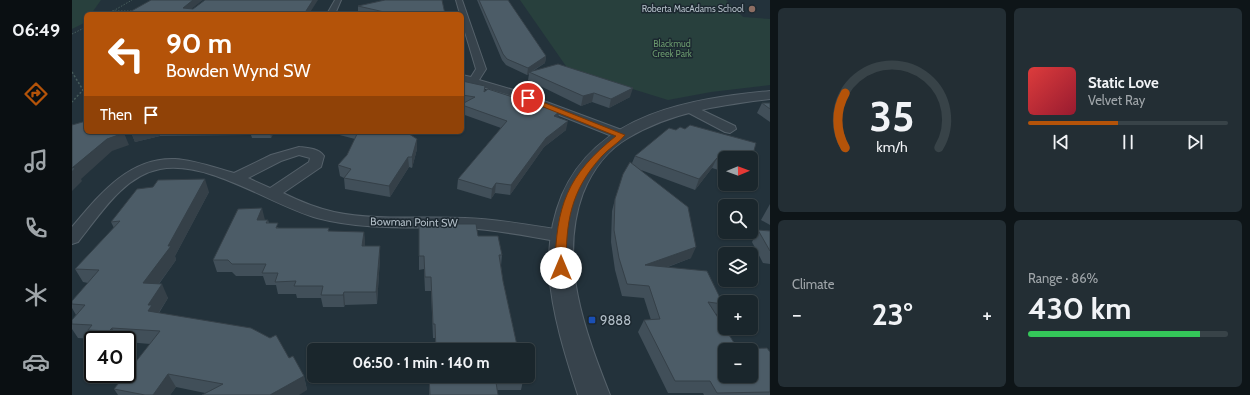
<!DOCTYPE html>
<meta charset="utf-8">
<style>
:root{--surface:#1a262c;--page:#232e34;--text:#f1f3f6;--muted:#9fa5a9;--line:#384348;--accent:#b45309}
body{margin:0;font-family:Cabin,sans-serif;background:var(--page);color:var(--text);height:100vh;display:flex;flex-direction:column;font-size:15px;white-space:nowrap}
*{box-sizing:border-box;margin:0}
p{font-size:13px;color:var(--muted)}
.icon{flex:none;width:22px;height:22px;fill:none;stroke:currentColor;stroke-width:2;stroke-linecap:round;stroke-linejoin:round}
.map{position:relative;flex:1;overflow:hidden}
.side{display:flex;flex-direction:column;gap:8px;padding:8px;background:#0e1518;width:480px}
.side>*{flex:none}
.top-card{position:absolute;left:12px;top:12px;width:380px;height:122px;border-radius:6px;box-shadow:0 1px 3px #0004,0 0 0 1px var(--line);background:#b45309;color:#fff;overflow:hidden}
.needle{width:26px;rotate:89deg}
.controls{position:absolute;left:646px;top:151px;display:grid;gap:8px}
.controls a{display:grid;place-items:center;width:40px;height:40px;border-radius:6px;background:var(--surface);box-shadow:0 1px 3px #0004,0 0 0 1px var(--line);font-size:20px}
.speed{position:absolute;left:12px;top:331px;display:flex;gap:8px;font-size:20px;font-weight:700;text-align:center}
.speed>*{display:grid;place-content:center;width:52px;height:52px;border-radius:50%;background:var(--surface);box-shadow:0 1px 3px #0004,0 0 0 1px var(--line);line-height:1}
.speed .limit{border:2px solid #111;border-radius:6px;background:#fff;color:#111}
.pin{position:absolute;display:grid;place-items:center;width:34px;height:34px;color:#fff;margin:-17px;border:2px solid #fff;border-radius:50%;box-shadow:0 1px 4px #0007}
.me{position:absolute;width:44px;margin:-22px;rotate:0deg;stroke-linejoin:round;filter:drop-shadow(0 0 3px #0008)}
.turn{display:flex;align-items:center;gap:14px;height:84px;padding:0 16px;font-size:18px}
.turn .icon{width:52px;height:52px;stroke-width:2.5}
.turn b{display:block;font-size:28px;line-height:34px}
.then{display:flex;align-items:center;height:38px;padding:0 16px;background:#0003;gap:8px;font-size:15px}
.big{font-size:30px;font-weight:700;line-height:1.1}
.side .widget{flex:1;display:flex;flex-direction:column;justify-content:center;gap:6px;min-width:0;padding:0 14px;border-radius:6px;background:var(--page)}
.side .dial{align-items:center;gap:0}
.dial svg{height:104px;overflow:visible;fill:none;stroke:var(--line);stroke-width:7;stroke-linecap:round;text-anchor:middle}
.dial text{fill:var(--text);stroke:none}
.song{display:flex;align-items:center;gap:12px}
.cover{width:48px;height:48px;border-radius:6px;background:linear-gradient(135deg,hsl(0 70% 55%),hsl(350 70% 35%))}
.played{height:4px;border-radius:2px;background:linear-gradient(90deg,var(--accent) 45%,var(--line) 45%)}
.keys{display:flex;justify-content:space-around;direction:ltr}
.heat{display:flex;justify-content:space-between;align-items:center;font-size:22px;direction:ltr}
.charge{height:6px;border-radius:3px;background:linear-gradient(90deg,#34c759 86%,var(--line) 0)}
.side .tiles{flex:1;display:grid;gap:8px;grid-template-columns:repeat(2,1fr)}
.trip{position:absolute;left:235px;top:343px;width:228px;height:40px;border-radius:6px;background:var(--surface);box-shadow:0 1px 3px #0004,0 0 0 1px var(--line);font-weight:700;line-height:40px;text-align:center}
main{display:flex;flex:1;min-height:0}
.tab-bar{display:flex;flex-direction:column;width:72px;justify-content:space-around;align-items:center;background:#0a0f12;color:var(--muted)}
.tab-bar .icon{width:28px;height:28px}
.tab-bar .selected{color:var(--accent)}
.tab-bar b{font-size:18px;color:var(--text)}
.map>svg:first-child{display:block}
</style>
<main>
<nav class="tab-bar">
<b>06:49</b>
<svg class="icon selected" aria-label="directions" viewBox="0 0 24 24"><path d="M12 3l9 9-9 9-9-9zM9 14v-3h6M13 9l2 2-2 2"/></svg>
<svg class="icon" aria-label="music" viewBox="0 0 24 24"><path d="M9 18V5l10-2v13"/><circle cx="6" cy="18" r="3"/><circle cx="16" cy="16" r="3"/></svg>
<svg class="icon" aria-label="phone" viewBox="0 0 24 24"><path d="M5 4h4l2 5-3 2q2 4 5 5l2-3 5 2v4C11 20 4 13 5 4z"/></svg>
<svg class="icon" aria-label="climate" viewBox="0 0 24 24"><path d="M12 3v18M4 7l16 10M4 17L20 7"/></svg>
<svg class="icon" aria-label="car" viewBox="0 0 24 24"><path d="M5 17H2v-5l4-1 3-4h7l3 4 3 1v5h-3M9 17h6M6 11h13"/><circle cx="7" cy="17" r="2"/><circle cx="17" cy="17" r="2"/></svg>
</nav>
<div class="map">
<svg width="698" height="395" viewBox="0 0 698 395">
<rect width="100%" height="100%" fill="#23323b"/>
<g fill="#28403d">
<path d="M0 0H29L19 14H14V22L0 29Z"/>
<path d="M448 0H654L671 17 698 19V85L639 92 596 100 496 69Z"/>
</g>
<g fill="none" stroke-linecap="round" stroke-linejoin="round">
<defs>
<g id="minor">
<path d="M263 0H269L263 14H255Z"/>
<path d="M384 0H390L414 69 407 80 445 91 555 132 557 135 555 138H545L437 95 390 81V75L399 77 404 69 390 22V14H388Z"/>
<path d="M619 105 663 126 664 129 658 133 653 132 615 112 613 109Z"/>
<path d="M227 147C236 148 246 148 252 156L249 167 211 193C227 201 244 208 262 212 305 221 349 216 393 218 425 219 457 225 489 230L495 232 498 236 495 240 489 242C457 236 425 230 393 228 343 226 294 231 245 218 199 205 137 160 88 169 51 176 28 215 6 242L0 244V227C27 195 57 157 103 159 122 160 144 168 162 173L199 155ZM227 155 238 158 237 162 198 188 176 178 209 161Z"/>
</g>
<path id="tertiary" d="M698 91V99C649 105 599 112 556 138 535 150 520 171 511 193 486 261 513 331 538 395H506C493 355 480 314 477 272 476 246 480 219 490 195 526 113 618 99 698 91Z"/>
</defs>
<use href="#minor" stroke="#55616a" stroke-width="2"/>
<use href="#tertiary" stroke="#55616a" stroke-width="2"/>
<g stroke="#475d5c" stroke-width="1" stroke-dasharray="1.5 1.5" stroke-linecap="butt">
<path d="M40 11H62"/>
<path d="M36 14 60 0"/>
<path d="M0 34 14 27"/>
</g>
<path stroke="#475d5c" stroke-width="1.5" stroke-dasharray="2 2" stroke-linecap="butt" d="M0 72 11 90 0 102"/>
<use href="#minor" fill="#37434c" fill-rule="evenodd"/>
<use href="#tertiary" fill="#37434c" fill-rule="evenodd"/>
</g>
<g fill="#414f59">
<path d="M405 0H437V2L474 56 473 63 461 71 558 97 537 108 520 102 509 106 456 80 457 74 455 75 434 65 430 60Z"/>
<path d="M286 6 373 14H295L286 12Z"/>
<path d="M390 81 413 86V91L487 112 486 117 494 130 472 147 438 195 423 193 419 199 385 189 386 179 429 128 390 114Z"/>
<path d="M690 103H698V122L685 113Z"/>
<path d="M59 132H202L199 138H180L179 135 88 136 63 142Z"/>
<path d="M256 132H334L345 149 340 168 337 167 318 197 273 189 272 178 268 176 266 165 275 155 283 139Z"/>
<path d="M563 156 679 158H653V172L640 168 623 190 569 170 619 258 596 267 651 304 644 315 666 349 698 352V395H632L631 393H596L566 332 572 320H579L572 298 550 296 543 270 539 242 540 211 543 199 560 163Z"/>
<path d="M81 187 137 192 103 256 104 260 87 284 96 298 87 313 217 358 232 376 235 390 133 393 104 387 98 395H46L42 389 78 344 55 342V340H22V339L6 338 0 329V320L4 315 0 308V301L16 283 11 282 3 269 42 228 39 222Z"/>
<path d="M698 204V225L689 220Z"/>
<path d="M193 220H196L197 223 207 228H257V231L292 232 293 246H308V258L305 304 273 305 272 307H251L249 298H225L224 294H206L204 285H194L191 276H164L160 272H145L141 260Z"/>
<path d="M347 224 406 236 430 255 429 266 431 281 446 350H363V338H361L359 291H353L352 269 347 270Z"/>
<path d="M686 230 698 231V264L691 263 680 242Z"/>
<path d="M357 376H452L449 390H425L426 395H357Z"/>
</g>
<g fill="#354048">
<path d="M121 0H131L113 14 111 8Z"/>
<path d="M241 0H246L237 14H232Z"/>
<path d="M474 56 473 63 458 72H457V74L455 75 456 68Z"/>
<path d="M561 88 558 97 537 108 539 99Z"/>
<path d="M522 93 520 102 509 106 511 96Z"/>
<path d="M487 112 486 121 482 116Z"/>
<path d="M496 121 494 130 472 147 438 195 439 185 474 138Z"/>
<path d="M59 132H87L88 136 63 142Z"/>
<path d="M198 132H202L199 138Z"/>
<path d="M52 133 57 145 40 151 9 179 10 181 0 191V168L35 139Z"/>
<path d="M345 139V149L340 168V157Z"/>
<path d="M336 157 337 167 318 197 317 186Z"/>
<path d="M645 158 640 168 623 190 627 179Z"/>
<path d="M133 179 137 192 103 256 104 260 77 297 71 283 96 246Z"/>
<path d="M424 183 423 193 419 199 420 189Z"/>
<path d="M190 208 193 220H185Z"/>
<path d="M292 232 293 244 291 258 290 246Z"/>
<path d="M308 246V258L305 304 304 292Z"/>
<path d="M624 247 619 258 568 277 573 265Z"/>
<path d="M90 284 96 298 85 315 76 311V305Z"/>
<path d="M272 292 273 305 272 307 271 295Z"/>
<path d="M40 328 47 340H42L37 331Z"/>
<path d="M96 374 104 387 98 395H81Z"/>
<path d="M232 376 235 390 227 395H198Z"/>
</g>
<g fill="#4c5c67" stroke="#354048" fill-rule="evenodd">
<path d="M79 0H121L111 8 121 9 133 0H241L232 14H54Z"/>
<path d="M313 0H370L373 14H321L286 6Z"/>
<path d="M407 0H437H436L474 56 456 68 435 59 431 54Z"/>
<path d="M486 64 561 88 539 99 522 93 511 96 457 72Z"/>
<path d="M390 81 413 86 412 92 416 89 487 112 482 116 496 121 474 138 439 185 424 183 420 189 386 179 435 121 390 105V104L403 97 390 95Z"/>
<path d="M690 103H698V109Z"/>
<path d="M14 121V132H50L52 133 35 139 0 168V125Z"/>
<path d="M618 125 684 143 679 162V158H653V160L645 158 627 179 563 156 597 128 604 130 608 127 613 129Z"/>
<path d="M286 132H334L345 139 340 157H336L317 186 272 178 279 169 266 165 275 155Z"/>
<path d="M558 162 616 207 624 247 573 265 635 271 651 304 636 302 666 349 695 348 698 352V392L645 393 638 381H603L572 320 588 319 577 286 555 284 547 258 542 230 543 199 551 174ZM653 350H679V376H653Z"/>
<path d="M0 168H3L0 172Z"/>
<path d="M133 179 96 246H99L71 283 90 284 76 305H80L76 311 179 328 198 338 204 335 217 358 221 356 232 376 198 395H130L151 384 96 374 81 395H73L42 389 54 374H55V373L88 331 40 328 37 331 16 330 20 325 0 324V320L13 305 0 304V301L27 270 3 269 48 221 39 222 65 189 81 187 86 180Z"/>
<path d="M190 208 185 220H196L194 223H206L204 228H257L256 231 292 232 290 246H308L304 292H272L271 295H249L251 286H222L224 281 203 282 206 273H190L194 264H160L156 260H141L166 209Z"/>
<path d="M347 224H404L406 236H426L430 255H427L431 281 446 350H364L363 324H361L359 277H353L352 256H347Z"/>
<path d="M686 230 698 231V251Z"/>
<path d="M357 376H452H423L426 395H358Z"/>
</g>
<path fill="#b45309" stroke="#753606" d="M454 97H458L553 135C547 143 537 148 530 156 498 191 494 222 494 268L489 272 483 268C484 206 495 175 544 136L454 100Z"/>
<circle fill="#8d6e63" stroke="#1c2830" stroke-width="1.5" cx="680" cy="9" r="4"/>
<rect fill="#1a4fb4" stroke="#1c2830" stroke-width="1.5" x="516" y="316" width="8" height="8" rx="2"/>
<g text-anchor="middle" stroke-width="3" stroke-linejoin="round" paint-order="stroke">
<g font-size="9" fill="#b2bec7" stroke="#1c2830" text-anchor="end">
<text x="672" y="12">Roberta MacAdams School</text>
</g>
<g font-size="9" fill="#6a986d" stroke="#1c2830">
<text x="600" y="47">Blackmud<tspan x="600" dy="10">Creek Park</tspan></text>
</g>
<g font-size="11" fill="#b2bec7" stroke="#1c2830">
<text transform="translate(342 222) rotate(1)" y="4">Bowman Point SW</text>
</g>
<g font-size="13" fill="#b2bec7" stroke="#1c2830" text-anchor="start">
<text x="528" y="325">9888</text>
</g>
</g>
</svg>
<div class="controls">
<a><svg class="needle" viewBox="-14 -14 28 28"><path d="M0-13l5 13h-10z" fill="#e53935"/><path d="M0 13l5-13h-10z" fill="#9fa5a9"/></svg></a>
<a><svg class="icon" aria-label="search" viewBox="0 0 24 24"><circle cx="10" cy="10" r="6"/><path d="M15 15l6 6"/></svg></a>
<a><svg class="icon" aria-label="layers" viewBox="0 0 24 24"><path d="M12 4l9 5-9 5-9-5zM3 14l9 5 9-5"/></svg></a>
<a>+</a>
<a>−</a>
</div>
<div class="speed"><div class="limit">40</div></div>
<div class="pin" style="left:456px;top:98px;background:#d93025"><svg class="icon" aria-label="arrive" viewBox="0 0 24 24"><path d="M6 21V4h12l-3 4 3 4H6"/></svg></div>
<svg class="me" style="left:489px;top:268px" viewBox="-20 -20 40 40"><circle r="19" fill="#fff"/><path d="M0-13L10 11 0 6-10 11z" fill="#b45309"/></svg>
<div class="trip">06:50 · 1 min · 140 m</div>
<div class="top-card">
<div class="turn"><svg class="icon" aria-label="left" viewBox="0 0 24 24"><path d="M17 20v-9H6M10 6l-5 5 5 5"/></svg><div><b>90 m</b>Bowden Wynd SW</div></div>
<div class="then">Then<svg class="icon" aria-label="arrive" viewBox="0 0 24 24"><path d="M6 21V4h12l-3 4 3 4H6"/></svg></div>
</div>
</div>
<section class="side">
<div class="tiles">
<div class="widget dial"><svg viewBox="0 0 100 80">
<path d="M14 69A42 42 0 1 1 86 69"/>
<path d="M14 69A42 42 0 0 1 14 27" stroke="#b45309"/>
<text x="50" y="56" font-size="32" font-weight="700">35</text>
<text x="50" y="72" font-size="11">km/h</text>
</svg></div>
<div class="widget">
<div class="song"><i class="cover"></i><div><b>Static Love</b><p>Velvet Ray</p></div></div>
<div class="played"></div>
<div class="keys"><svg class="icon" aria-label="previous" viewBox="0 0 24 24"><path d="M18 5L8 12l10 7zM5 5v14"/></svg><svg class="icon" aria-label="pause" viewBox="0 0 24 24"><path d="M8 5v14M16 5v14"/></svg><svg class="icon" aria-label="next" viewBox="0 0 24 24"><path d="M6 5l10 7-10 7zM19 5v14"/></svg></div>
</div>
<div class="widget"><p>Climate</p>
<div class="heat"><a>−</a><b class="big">23°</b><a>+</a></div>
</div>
<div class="widget"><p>Range · 86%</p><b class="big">430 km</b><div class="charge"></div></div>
</div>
</section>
</main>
